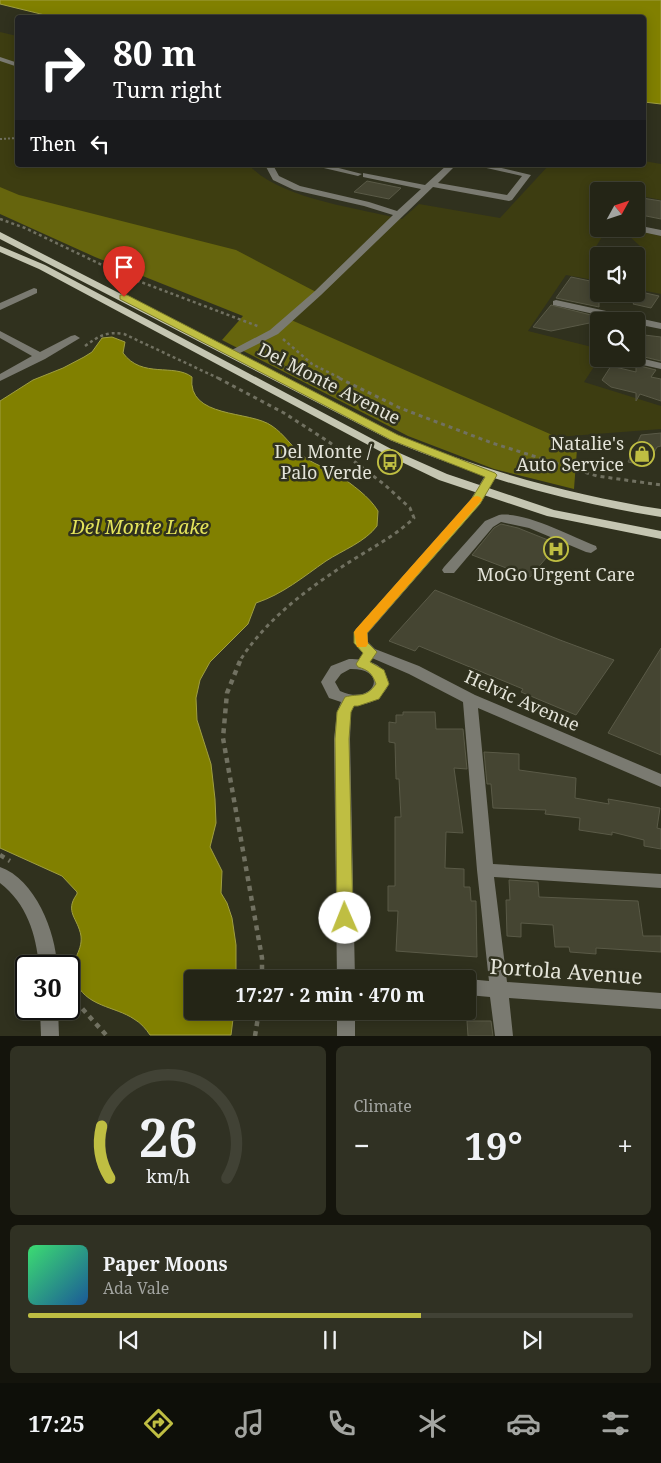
<!DOCTYPE html>
<meta charset="utf-8">
<style>
:root{--surface:#242516;--page:#303123;--text:#f1f3f6;--muted:#a3a5a1;--line:#414235;--accent:#bfbe42}
body{margin:0;font-family:"Noto Serif",serif;background:var(--page);color:var(--text);height:100vh;display:flex;flex-direction:column;font-size:19px;white-space:nowrap}
*{box-sizing:border-box;margin:0}
p{font-size:16px;color:var(--muted)}
.icon{flex:none;width:28px;height:28px;fill:none;stroke:currentColor;stroke-width:2;stroke-linecap:round;stroke-linejoin:round}
.map{position:relative;height:1036px;overflow:hidden}
.details{display:flex;flex-direction:column;gap:10px;padding:10px;background:#14140c;flex:1}
.details>*{flex:none}
.guide{position:absolute;left:15px;top:15px;width:631px;height:152px;border-radius:5px;box-shadow:0 2px 12px #0003,0 0 0 1px var(--line);background:#202124;color:#fff;overflow:hidden}
.needle{width:32px;rotate:50deg}
.tools{position:absolute;left:590px;top:182px;display:grid;gap:10px}
.tools a{display:grid;place-items:center;width:55px;height:55px;border-radius:5px;background:var(--surface);box-shadow:0 2px 12px #0003,0 0 0 1px var(--line);font-size:25px}
.speed{position:absolute;left:15px;top:955px;display:flex;gap:10px;font-size:25px;font-weight:700;text-align:center}
.speed>*{display:grid;place-content:center;width:65px;height:65px;border-radius:50%;background:var(--surface);box-shadow:0 2px 12px #0003,0 0 0 1px var(--line);line-height:1}
.speed .limit{border:2px solid #111;border-radius:8px;background:#fff;color:#111}
.pin{position:absolute;display:grid;place-items:center;width:42px;height:42px;color:#fff;margin:-51px -21px;border-radius:50% 50% 50% 0;rotate:-45deg;box-shadow:0 0 5px #0007}
.pin .icon{rotate:45deg}
.me{position:absolute;width:55px;margin:-28px;rotate:359deg;stroke-linejoin:round;filter:drop-shadow(0 0 4px #0008)}
.turn{display:flex;align-items:center;gap:18px;height:105px;padding:0 15px;font-size:22px}
.turn .icon{width:65px;height:65px;stroke-width:2.5}
.turn b{display:block;font-size:35px;line-height:42px}
.then{display:flex;align-items:center;height:48px;padding:0 15px;background:#0003;gap:10px;font-size:19px}
.big{font-size:38px;font-weight:700;line-height:1.1}
.details .card{flex:1;display:flex;flex-direction:column;justify-content:center;gap:8px;min-width:0;padding:0 18px;border-radius:8px;background:var(--page)}
.details .dial{align-items:center;gap:0}
.dial svg{height:130px;overflow:visible;fill:none;stroke:var(--line);stroke-width:7;stroke-linecap:round;text-anchor:middle}
.dial text{fill:var(--text);stroke:none}
.song{display:flex;align-items:center;gap:15px}
.cover{width:60px;height:60px;border-radius:8px;background:linear-gradient(135deg,hsl(140 70% 55%),hsl(210 70% 35%))}
.played{height:5px;border-radius:2px;background:linear-gradient(90deg,var(--accent) 65%,var(--line) 65%)}
.keys{display:flex;justify-content:space-around;direction:ltr}
.heat{display:flex;justify-content:space-between;align-items:center;font-size:28px;direction:ltr}
.details .tiles{flex:1;display:grid;gap:10px;grid-template-columns:1fr 1fr}
.card:last-child{grid-column:span 2}
.trip{position:absolute;left:184px;top:970px;width:292px;height:50px;border-radius:5px;background:var(--surface);box-shadow:0 2px 12px #0003,0 0 0 1px var(--line);font-weight:700;line-height:50px;text-align:center}
.tab-bar{display:flex;height:80px;justify-content:space-around;align-items:center;background:#0e0f09;color:var(--muted)}
.tab-bar .icon{width:35px;height:35px}
.tab-bar .active{color:var(--accent)}
.tab-bar b{font-size:22px;color:var(--text)}
.map>svg:first-child{display:block}
</style>
<div class="map">
<svg width="661" height="1036" viewBox="0 0 661 1036">
<rect width="100%" height="100%" fill="#30311e"/>
<g fill="#3d3d11">
<path d="M0 32 17 36 18 165H249C280 199 358 208 402 219L419 204 500 218 549 165H644V161L661 164V200L636 195V191H599V229H607L592 253 608 256H599V281L566 275 528 331 592 347 599 353V359L584 382 661 406V429L557 437 288 319 0 187Z"/>
<path d="M643 232 661 236V294L636 289V256H633L640 246 627 234Z"/>
</g>
<path fill="#66650d" d="M0 187 19 195 236 250 318 293 289 319 557 437 577 449 574 489 494 469 408 436 222 340 243 316 95 257 0 214Z"/>
<g fill="#818000" stroke="#9f9e41">
<path d="M0 0H661V104L644 102V18H57L0 4Z"/>
<path d="M112 337 125 342 123 353C142 379 174 363 192 377 187 419 250 410 272 426 284 434 291 446 302 455 312 464 327 468 339 475 352 485 369 496 378 511L377 526C365 542 343 550 326 561 303 577 283 594 256 603L248 624 210 662 200 680 196 698 197 720 211 764 215 799 216 823 210 847 222 871 221 893 227 903 232 918 236 945V979H192V1011H234L231 1035H150C146 1029 141 1023 134 1019 115 1006 85 1007 75 980 68 961 83 953 81 936 78 918 64 912 77 894V892L62 876 0 848V401L33 380 63 368 84 357 92 352 102 338Z"/>
</g>
<g fill="#454532" stroke="#5a5a47">
<path d="M367 181 401 188 389 199 354 192Z"/>
<path d="M636 197 661 201V219L636 214Z"/>
<path d="M571 277 590 281 589 283 599 285V307L556 298Z"/>
<path d="M641 292 659 296 651 308 633 304Z"/>
<path d="M551 305 599 317V321L551 331 533 327Z"/>
<path d="M636 334 661 337V361L636 355Z"/>
<path d="M636 365 656 370 651 377 661 379V401L640 394 636 401V393L611 387 602 380 611 366 636 372Z"/>
<path d="M661 433V446L657 447 647 466 628 462 641 435Z"/>
<path d="M501 524 518 528 558 544 530 577 472 555 494 528Z"/>
<path d="M435 590 560 640 614 660 576 715 521 692 523 689 419 646 415 651 389 641Z"/>
<path d="M661 648V755L608 733Z"/>
<path d="M403 712H435L436 729H463L467 769 454 768 463 833 446 832 445 868 464 869V887H470L471 901H476L477 957 396 951 398 911H388V886H395V817H401L399 779H396L395 743 389 742V722L396 723V715H403Z"/>
<path d="M484 752 519 754V770L576 778 575 798 609 804 608 799 660 808 657 828 661 829V849L644 846V840L612 832V835L579 830 580 818 545 814 546 810 493 808 491 784H487Z"/>
<path d="M509 880 538 882 539 897 638 901 643 936H661V952L596 948V954L570 952 569 947H555L553 925 521 923V937L507 936 506 900H510Z"/>
<path d="M467 1021H491L493 1036H468Z"/>
</g>
<g fill="none" stroke-linecap="round" stroke-linejoin="round">
<path stroke="#717161" stroke-width="2" stroke-dasharray="2 2" stroke-linecap="butt" d="M0 139 18 138"/>
<g stroke="#717161" stroke-width="2.5" stroke-dasharray="3 3" stroke-linecap="butt">
<path d="M0 219 25 228 125 276 260 327"/>
<path d="M283 339 312 364 342 379"/>
<path d="M85 346C99 336 107 331 124 334L220 379"/>
</g>
<g stroke="#717161" stroke-width="3" stroke-dasharray="4 4" stroke-linecap="butt">
<path d="M218 378 284 413 329 442 385 485 410 508 414 518C395 536 373 547 351 561 308 588 266 619 239 662"/>
<path d="M339 378 400 408 492 443 597 476 661 485"/>
</g>
<g stroke="#717161" stroke-width="4.5" stroke-dasharray="5 5" stroke-linecap="butt">
<path d="M240 661 227 693 223 738 262 958V979"/>
<path d="M0 855 10 861"/>
<path d="M69 994 107 1036"/>
<path d="M255 1036 259 1011"/>
</g>
<g fill="#7a7a71" fill-rule="evenodd">
<path d="M0 57 18 63V67L0 61Z"/>
<path d="M265 165H273L279 176 300 186 369 202 397 211 421 189 363 177V173L425 185 447 165H456L438 183 507 195 522 176 473 165H489L531 175 512 200 509 201 433 187 321 295 278 334 232 357 228 356 227 354 228 352 270 330 315 291 393 215 364 206 294 190 273 180Z"/>
<path d="M311 165H327L362 174 358 176Z"/>
<path d="M636 225 661 230V236L633 230 636 229Z"/>
<path d="M34 288 37 289V293L0 310V303Z"/>
<path d="M556 300 661 323V329L636 324V321H626L553 305V301Z"/>
<path d="M0 331 40 352 71 336 75 335 80 338 45 359 0 381V374L32 356 0 338Z"/>
<path d="M636 357 661 363V369L625 361 624 359Z"/>
<path d="M491 471 497 475 480 504 368 633V642L375 649 419 666 475 695 661 774V787L478 708 493 864 661 874V888L494 877 507 982 661 993V1009L509 998 513 1036H495L490 997 468 995V979L489 981 477 870 463 702 409 674 365 655 354 643V632L356 629 471 499 487 472Z"/>
<path d="M499 515C524 511 571 536 596 546L597 549 591 553 586 552 529 528 501 522 493 527 454 573H444L442 570 444 567 485 521Z"/>
<path d="M349 659C368 659 385 663 389 684 382 699 371 705 354 705L351 712 350 739 355 979H337L334 739 337 712 341 702 329 698 321 682 331 666ZM350 669C390 668 375 707 340 691L335 682 341 674Z"/>
<path d="M0 867C35 879 56 932 57 966H39C36 934 27 904 0 883Z"/>
<path d="M40 1009H58L59 1036H41Z"/>
<rect x="337" y="1011" width="18" height="25"/>
</g>
<g fill="#c5c6b2" fill-rule="evenodd">
<path d="M0 232 398 436C483 470 570 495 661 509V517C567 502 478 477 390 440L0 239Z"/>
<path d="M0 246 45 265 395 451 447 474 554 510 661 531V539L547 516 439 480 387 455 39 269 0 252Z"/>
</g>
</g>
<path fill="#bfbe42" stroke="#7c7c2b" d="M120 295H127L398 435 495 473 497 475 480 504 367 633V642L377 652 370 662 384 670 389 684 379 699 358 706H354L351 712 349 739 353 918 351 923 345 925 340 923 337 918 335 739 337 712 345 697C359 693 365 699 376 684 372 673 368 670 358 667L356 664 363 653 354 643V632L471 500 485 477 391 440 120 299Z"/>
<path fill="#f59e0b" d="M477 496 480 497 482 500 480 502 367 633 368 644 366 647H357L354 632 356 629 473 497Z"/>
<defs>
<symbol id="shop-ring" viewBox="-11 -11 22 22"><circle r="9.5" fill="#30311e" stroke="#bfbe42" stroke-width="1.5"/><path d="M-5-2.5h2.3a2.7 3.5 0 0 1 5.4 0H5L5.5 6h-11ZM-1.5-2.5h3a1.5 2.3 0 0 0-3 0Z" fill="#bfbe42"/></symbol>
<symbol id="bus-ring" viewBox="-11 -11 22 22"><circle r="9.5" fill="#30311e" stroke="#bfbe42" stroke-width="1.5"/><path d="M-5-6H5V4H4V6H2V4H-2V6H-4V4H-5ZM-3.5-4V0h7V-4ZM-3.5 1.2v1.5H-2V1.2ZM2 1.2v1.5H3.5V1.2Z" fill="#bfbe42"/></symbol>
<symbol id="hospital-ring" viewBox="-11 -11 22 22"><circle r="9.5" fill="#30311e" stroke="#bfbe42" stroke-width="1.5"/><path d="M-5-5h3v3.5h4V-5h3V5h-3V1.5h-4V5h-3Z" fill="#bfbe42"/></symbol>
</defs>
<g fill-rule="evenodd">
<use href="#shop-ring" x="628" y="440" width="28" height="28"/>
<use href="#bus-ring" x="376" y="448" width="28" height="28"/>
<use href="#hospital-ring" x="542" y="535" width="28" height="28"/>
</g>
<g text-anchor="middle" stroke-width="5" stroke-linejoin="round" paint-order="stroke">
<g font-size="18" fill="#e4e4d9" stroke="#30311e">
<text transform="translate(329 384) rotate(27)" y="6">Del Monte Avenue</text>
<text transform="translate(522 701) rotate(24)" y="6">Helvic Avenue</text>
</g>
<g font-size="18" fill="#e4e4d9" stroke="#30311e" text-anchor="end">
<text x="624" y="450">Natalie's<tspan x="624" dy="21">Auto Service</tspan></text>
<text x="372" y="458">Del Monte /<tspan x="372" dy="21">Palo Verde</tspan></text>
<text x="556" y="581" text-anchor="middle">MoGo Urgent Care</text>
</g>
<g font-size="19" font-style="italic" fill="#e4e45b" stroke="#30311e">
<text x="140" y="534">Del Monte Lake</text>
</g>
<g font-size="21" fill="#e4e4d9" stroke="#30311e">
<text transform="translate(566 972) rotate(4)" y="7">Portola Avenue</text>
</g>
</g>
</svg>
<div class="tools">
<a><svg class="needle" viewBox="-14 -14 28 28"><path d="M0-13l5 13h-10z" fill="#e53935"/><path d="M0 13l5-13h-10z" fill="#a3a5a1"/></svg></a>
<a><svg class="icon" aria-label="sound" viewBox="0 0 24 24"><path d="M4 9h4l5-4v14l-5-4H4zM17 9q2 3 0 6"/></svg></a>
<a><svg class="icon" aria-label="search" viewBox="0 0 24 24"><circle cx="10" cy="10" r="6"/><path d="M15 15l6 6"/></svg></a>
</div>
<div class="speed"><div class="limit">30</div></div>
<div class="pin" style="left:124px;top:297px;background:#d93025"><svg class="icon" aria-label="arrive" viewBox="0 0 24 24"><path d="M6 21V4h12l-3 4 3 4H6"/></svg></div>
<svg class="me" style="left:345px;top:918px" viewBox="-20 -20 40 40"><circle r="19" fill="#fff"/><path d="M0-13L10 11 0 6-10 11z" fill="#bfbe42"/></svg>
<div class="trip">17:27 · 2 min · 470 m</div>
<div class="guide">
<div class="turn"><svg class="icon" aria-label="right" viewBox="0 0 24 24"><path d="M7 20v-9h11M14 6l5 5-5 5"/></svg><div><b>80 m</b>Turn right</div></div>
<div class="then">Then<svg class="icon" aria-label="left" viewBox="0 0 24 24"><path d="M17 20v-9H6M10 6l-5 5 5 5"/></svg></div>
</div>
</div>
<section class="details">
<div class="tiles">
<div class="card dial"><svg viewBox="0 0 100 80">
<path d="M14 69A42 42 0 1 1 86 69"/>
<path d="M14 69A42 42 0 0 1 9 37" stroke="#bfbe42"/>
<text x="50" y="56" font-size="32" font-weight="700">26</text>
<text x="50" y="72" font-size="11">km/h</text>
</svg></div>
<div class="card"><p>Climate</p>
<div class="heat"><a>−</a><b class="big">19°</b><a>+</a></div>
</div>
<div class="card">
<div class="song"><i class="cover"></i><div><b>Paper Moons</b><p>Ada Vale</p></div></div>
<div class="played"></div>
<div class="keys"><svg class="icon" aria-label="previous" viewBox="0 0 24 24"><path d="M18 5L8 12l10 7zM5 5v14"/></svg><svg class="icon" aria-label="pause" viewBox="0 0 24 24"><path d="M8 5v14M16 5v14"/></svg><svg class="icon" aria-label="next" viewBox="0 0 24 24"><path d="M6 5l10 7-10 7zM19 5v14"/></svg></div>
</div>
</div>
</section>
<nav class="tab-bar">
<b>17:25</b>
<svg class="icon active" aria-label="directions" viewBox="0 0 24 24"><path d="M12 3l9 9-9 9-9-9zM9 14v-3h6M13 9l2 2-2 2"/></svg>
<svg class="icon" aria-label="music" viewBox="0 0 24 24"><path d="M9 18V5l10-2v13"/><circle cx="6" cy="18" r="3"/><circle cx="16" cy="16" r="3"/></svg>
<svg class="icon" aria-label="phone" viewBox="0 0 24 24"><path d="M5 4h4l2 5-3 2q2 4 5 5l2-3 5 2v4C11 20 4 13 5 4z"/></svg>
<svg class="icon" aria-label="climate" viewBox="0 0 24 24"><path d="M12 3v18M4 7l16 10M4 17L20 7"/></svg>
<svg class="icon" aria-label="car" viewBox="0 0 24 24"><path d="M5 17H2v-5l4-1 3-4h7l3 4 3 1v5h-3M9 17h6M6 11h13"/><circle cx="7" cy="17" r="2"/><circle cx="17" cy="17" r="2"/></svg>
<svg class="icon" aria-label="filters" viewBox="0 0 24 24"><path d="M4 7h16M4 17h16"/><circle cx="9" cy="7" r="2"/><circle cx="15" cy="17" r="2"/></svg>
</nav>
